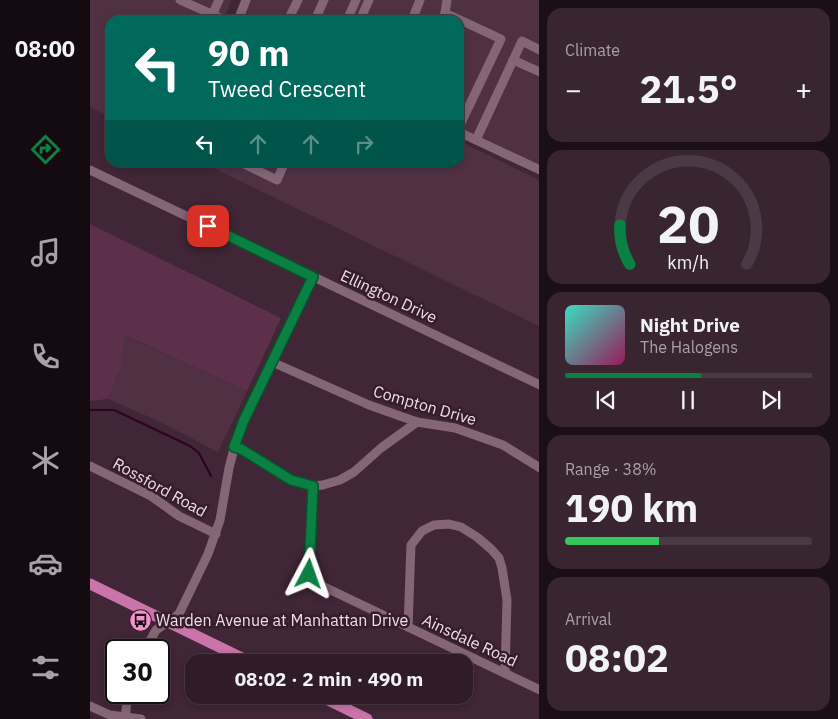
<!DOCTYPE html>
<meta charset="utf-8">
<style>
:root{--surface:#301c28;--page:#382530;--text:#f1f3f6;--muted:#a8a1a8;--line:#4b3a45;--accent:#0b8043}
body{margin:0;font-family:"IBM Plex Sans",sans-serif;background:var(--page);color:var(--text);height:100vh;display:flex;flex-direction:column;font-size:19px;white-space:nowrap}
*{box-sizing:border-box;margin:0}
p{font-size:16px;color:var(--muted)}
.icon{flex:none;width:28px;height:28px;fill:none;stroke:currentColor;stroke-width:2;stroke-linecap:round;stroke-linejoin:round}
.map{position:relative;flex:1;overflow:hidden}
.sheet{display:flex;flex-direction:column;gap:8px;padding:8px;background:#1a0f16;width:299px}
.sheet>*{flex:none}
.hud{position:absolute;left:15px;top:15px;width:359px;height:152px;border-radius:15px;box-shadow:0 2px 8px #0003,0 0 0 1px var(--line);background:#00695c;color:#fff;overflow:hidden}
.speed{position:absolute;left:15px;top:639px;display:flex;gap:10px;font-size:25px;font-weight:700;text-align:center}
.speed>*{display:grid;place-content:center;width:65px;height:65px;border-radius:50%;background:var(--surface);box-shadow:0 2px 8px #0003,0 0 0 1px var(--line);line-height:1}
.speed .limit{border:2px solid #111;border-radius:8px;background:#fff;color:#111}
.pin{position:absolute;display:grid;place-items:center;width:42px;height:42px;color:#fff;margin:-21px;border-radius:10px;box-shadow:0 2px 8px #0006}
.me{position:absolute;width:55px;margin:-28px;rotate:4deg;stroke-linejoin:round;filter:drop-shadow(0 0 4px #0008)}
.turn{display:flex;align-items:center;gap:18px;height:105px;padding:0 20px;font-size:22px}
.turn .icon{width:65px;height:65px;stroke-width:2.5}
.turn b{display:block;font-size:35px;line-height:42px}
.lanes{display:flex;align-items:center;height:48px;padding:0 20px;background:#0003;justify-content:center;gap:25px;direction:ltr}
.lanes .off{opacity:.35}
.big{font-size:38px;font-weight:800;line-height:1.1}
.sheet .card{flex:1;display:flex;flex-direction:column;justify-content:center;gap:8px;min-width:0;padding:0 18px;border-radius:15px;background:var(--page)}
.sheet .dial{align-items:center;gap:0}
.dial svg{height:130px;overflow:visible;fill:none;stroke:var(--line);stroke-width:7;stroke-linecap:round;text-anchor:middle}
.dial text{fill:var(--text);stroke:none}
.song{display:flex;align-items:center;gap:15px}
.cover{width:60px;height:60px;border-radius:8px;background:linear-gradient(135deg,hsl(170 70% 55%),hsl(330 70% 35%))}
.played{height:5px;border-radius:2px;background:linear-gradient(90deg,var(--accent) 55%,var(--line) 55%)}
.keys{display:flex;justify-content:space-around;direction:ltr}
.heat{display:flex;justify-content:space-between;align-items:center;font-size:28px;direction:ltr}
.charge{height:8px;border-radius:4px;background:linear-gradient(90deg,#34c759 38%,var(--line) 0)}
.trip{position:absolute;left:95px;top:654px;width:288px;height:50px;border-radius:15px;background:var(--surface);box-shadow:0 2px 8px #0003,0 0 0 1px var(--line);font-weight:800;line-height:50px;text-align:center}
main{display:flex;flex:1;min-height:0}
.dock{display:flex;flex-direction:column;width:90px;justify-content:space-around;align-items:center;background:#130b10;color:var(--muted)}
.dock .icon{width:35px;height:35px}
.dock .current{color:var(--accent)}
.dock b{font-size:22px;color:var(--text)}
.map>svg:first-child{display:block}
</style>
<main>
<nav class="dock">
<b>08:00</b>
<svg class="icon current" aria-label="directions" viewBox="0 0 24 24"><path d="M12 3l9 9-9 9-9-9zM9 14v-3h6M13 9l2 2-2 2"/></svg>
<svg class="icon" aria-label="music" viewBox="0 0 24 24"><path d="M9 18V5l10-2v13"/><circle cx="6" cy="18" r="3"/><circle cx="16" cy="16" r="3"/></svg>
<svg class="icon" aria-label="phone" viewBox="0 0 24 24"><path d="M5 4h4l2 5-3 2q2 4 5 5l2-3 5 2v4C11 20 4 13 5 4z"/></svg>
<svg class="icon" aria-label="climate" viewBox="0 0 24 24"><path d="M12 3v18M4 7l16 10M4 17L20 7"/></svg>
<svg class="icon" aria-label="car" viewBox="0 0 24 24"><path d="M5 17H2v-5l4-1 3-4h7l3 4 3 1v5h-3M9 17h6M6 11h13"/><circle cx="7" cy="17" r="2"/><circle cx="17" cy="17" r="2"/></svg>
<svg class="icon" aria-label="filters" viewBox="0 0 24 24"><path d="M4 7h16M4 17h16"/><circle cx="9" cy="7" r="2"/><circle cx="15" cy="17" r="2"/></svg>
</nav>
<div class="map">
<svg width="450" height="719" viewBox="0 0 450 719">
<rect width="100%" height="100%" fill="#402636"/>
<g fill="#503143">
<path d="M0 0H141L134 20H20V117L0 107Z"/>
<path d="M160 0H449V166L369 127V20H154L153 14Z"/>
<path d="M369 141 449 180V326L113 163 369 162Z"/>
<path d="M33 335 157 391 128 452 66 420 18 399 31 368Z"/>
</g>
<path fill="#5c2f4b" d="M0 224 191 318 157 391 34 335 31 368 18 399 0 401Z"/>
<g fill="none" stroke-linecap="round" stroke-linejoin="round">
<path stroke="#300021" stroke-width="2" d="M0 410H24L100 446 109 453 121 476"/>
<g stroke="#846677" stroke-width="9">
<path d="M90 0 135 20"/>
<path d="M355 13 357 0"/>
<path d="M120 20 129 0"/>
<path d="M148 20 156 0"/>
<path d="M198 20 208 0"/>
<path d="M225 20 234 0"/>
<path d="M257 20 266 0"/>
<path d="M270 20 279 0"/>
<path d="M322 20 330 0"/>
<path d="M352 20 355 13 411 39 369 127"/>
<path d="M423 60 450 72"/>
<path d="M369 132 450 170"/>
<path d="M386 140 432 41 450 50"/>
<path d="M150 162 187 180 195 162"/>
<path d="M0 170 450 385"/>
<path d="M182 362 279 405 327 422 365 428 413 445 450 468"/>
<path d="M144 447 151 449 201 480 223 486 233 485 250 480 264 472 291 448 327 422"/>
<path d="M0 466 61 496 89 516 126 534"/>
<path d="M223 486 219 570 221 579 226 583 450 690"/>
<path d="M318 627 321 545 332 531 344 525 359 524 371 527 387 537 401 549 409 558 412 568 417 600 415 673"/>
<path d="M55 650 66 630 89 614 118 554 130 520 139 468 147 437 223 277"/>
<path d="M0 706 20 715 51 719"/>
<path d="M35 719 38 692"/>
</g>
<g stroke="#ca74a9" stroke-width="11">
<path d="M0 584 160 662"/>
<path d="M228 695 277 719"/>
</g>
</g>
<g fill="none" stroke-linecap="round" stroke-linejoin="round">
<defs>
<path id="route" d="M118 226 223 277 154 420 144 447 151 449 201 480 223 486 219 574"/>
</defs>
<use href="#route" stroke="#07532c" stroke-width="12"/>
<use href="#route" stroke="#0b8043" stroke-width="9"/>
</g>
<defs>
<symbol id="bus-disc" viewBox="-11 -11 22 22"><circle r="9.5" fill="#f690cf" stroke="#351d2c"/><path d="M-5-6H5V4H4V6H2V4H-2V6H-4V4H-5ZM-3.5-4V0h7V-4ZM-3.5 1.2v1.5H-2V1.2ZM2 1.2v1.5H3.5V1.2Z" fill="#111"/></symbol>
</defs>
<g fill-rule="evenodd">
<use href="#bus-disc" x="38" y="608" width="25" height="25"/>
</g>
<g text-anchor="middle" stroke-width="5" stroke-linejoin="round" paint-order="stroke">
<g font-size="16" fill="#eedde6" stroke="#351d2c">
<text transform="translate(299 296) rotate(25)" y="6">Ellington Drive</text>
<text transform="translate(335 405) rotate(16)" y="6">Compton Drive</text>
<text transform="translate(70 487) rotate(29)" y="6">Rossford Road</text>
<text transform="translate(380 640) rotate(25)" y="6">Ainsdale Road</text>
</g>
<g font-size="16" fill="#eedde6" stroke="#351d2c" text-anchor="start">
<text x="66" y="626">Warden Avenue at Manhattan Drive</text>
</g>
</g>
</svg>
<div class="speed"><div class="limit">30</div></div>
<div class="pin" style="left:118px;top:226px;background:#d93025"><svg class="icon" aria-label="arrive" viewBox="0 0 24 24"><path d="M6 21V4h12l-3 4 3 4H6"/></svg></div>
<svg class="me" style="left:219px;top:574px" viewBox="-20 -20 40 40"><path d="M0-17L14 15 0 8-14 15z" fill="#0b8043" stroke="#fff" stroke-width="4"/></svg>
<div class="trip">08:02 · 2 min · 490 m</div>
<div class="hud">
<div class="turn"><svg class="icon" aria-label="left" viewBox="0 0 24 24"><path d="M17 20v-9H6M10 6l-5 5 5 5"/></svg><div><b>90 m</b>Tweed Crescent</div></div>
<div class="lanes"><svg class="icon" aria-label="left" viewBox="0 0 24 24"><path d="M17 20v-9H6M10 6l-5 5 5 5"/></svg><svg class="icon off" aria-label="ahead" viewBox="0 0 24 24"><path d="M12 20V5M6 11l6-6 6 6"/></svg><svg class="icon off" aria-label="ahead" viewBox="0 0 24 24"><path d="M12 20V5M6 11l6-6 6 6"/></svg><svg class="icon off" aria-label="right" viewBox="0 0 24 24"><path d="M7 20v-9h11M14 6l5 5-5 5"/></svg></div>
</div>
</div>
<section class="sheet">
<div class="card"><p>Climate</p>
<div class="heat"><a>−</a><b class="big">21.5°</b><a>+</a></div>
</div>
<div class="card dial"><svg viewBox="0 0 100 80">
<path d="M14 69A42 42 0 1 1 86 69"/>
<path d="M14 69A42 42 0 0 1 8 45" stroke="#0b8043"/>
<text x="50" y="56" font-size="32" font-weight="700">20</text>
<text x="50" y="72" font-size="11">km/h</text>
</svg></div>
<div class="card">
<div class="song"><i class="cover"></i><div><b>Night Drive</b><p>The Halogens</p></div></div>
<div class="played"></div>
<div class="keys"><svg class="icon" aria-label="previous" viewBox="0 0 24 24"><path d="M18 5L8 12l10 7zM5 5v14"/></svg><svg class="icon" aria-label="pause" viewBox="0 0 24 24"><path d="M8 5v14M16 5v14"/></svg><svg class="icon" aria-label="next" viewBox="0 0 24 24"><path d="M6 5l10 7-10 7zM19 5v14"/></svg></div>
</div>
<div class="card"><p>Range · 38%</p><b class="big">190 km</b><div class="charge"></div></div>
<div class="card"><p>Arrival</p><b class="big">08:02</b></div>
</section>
</main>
